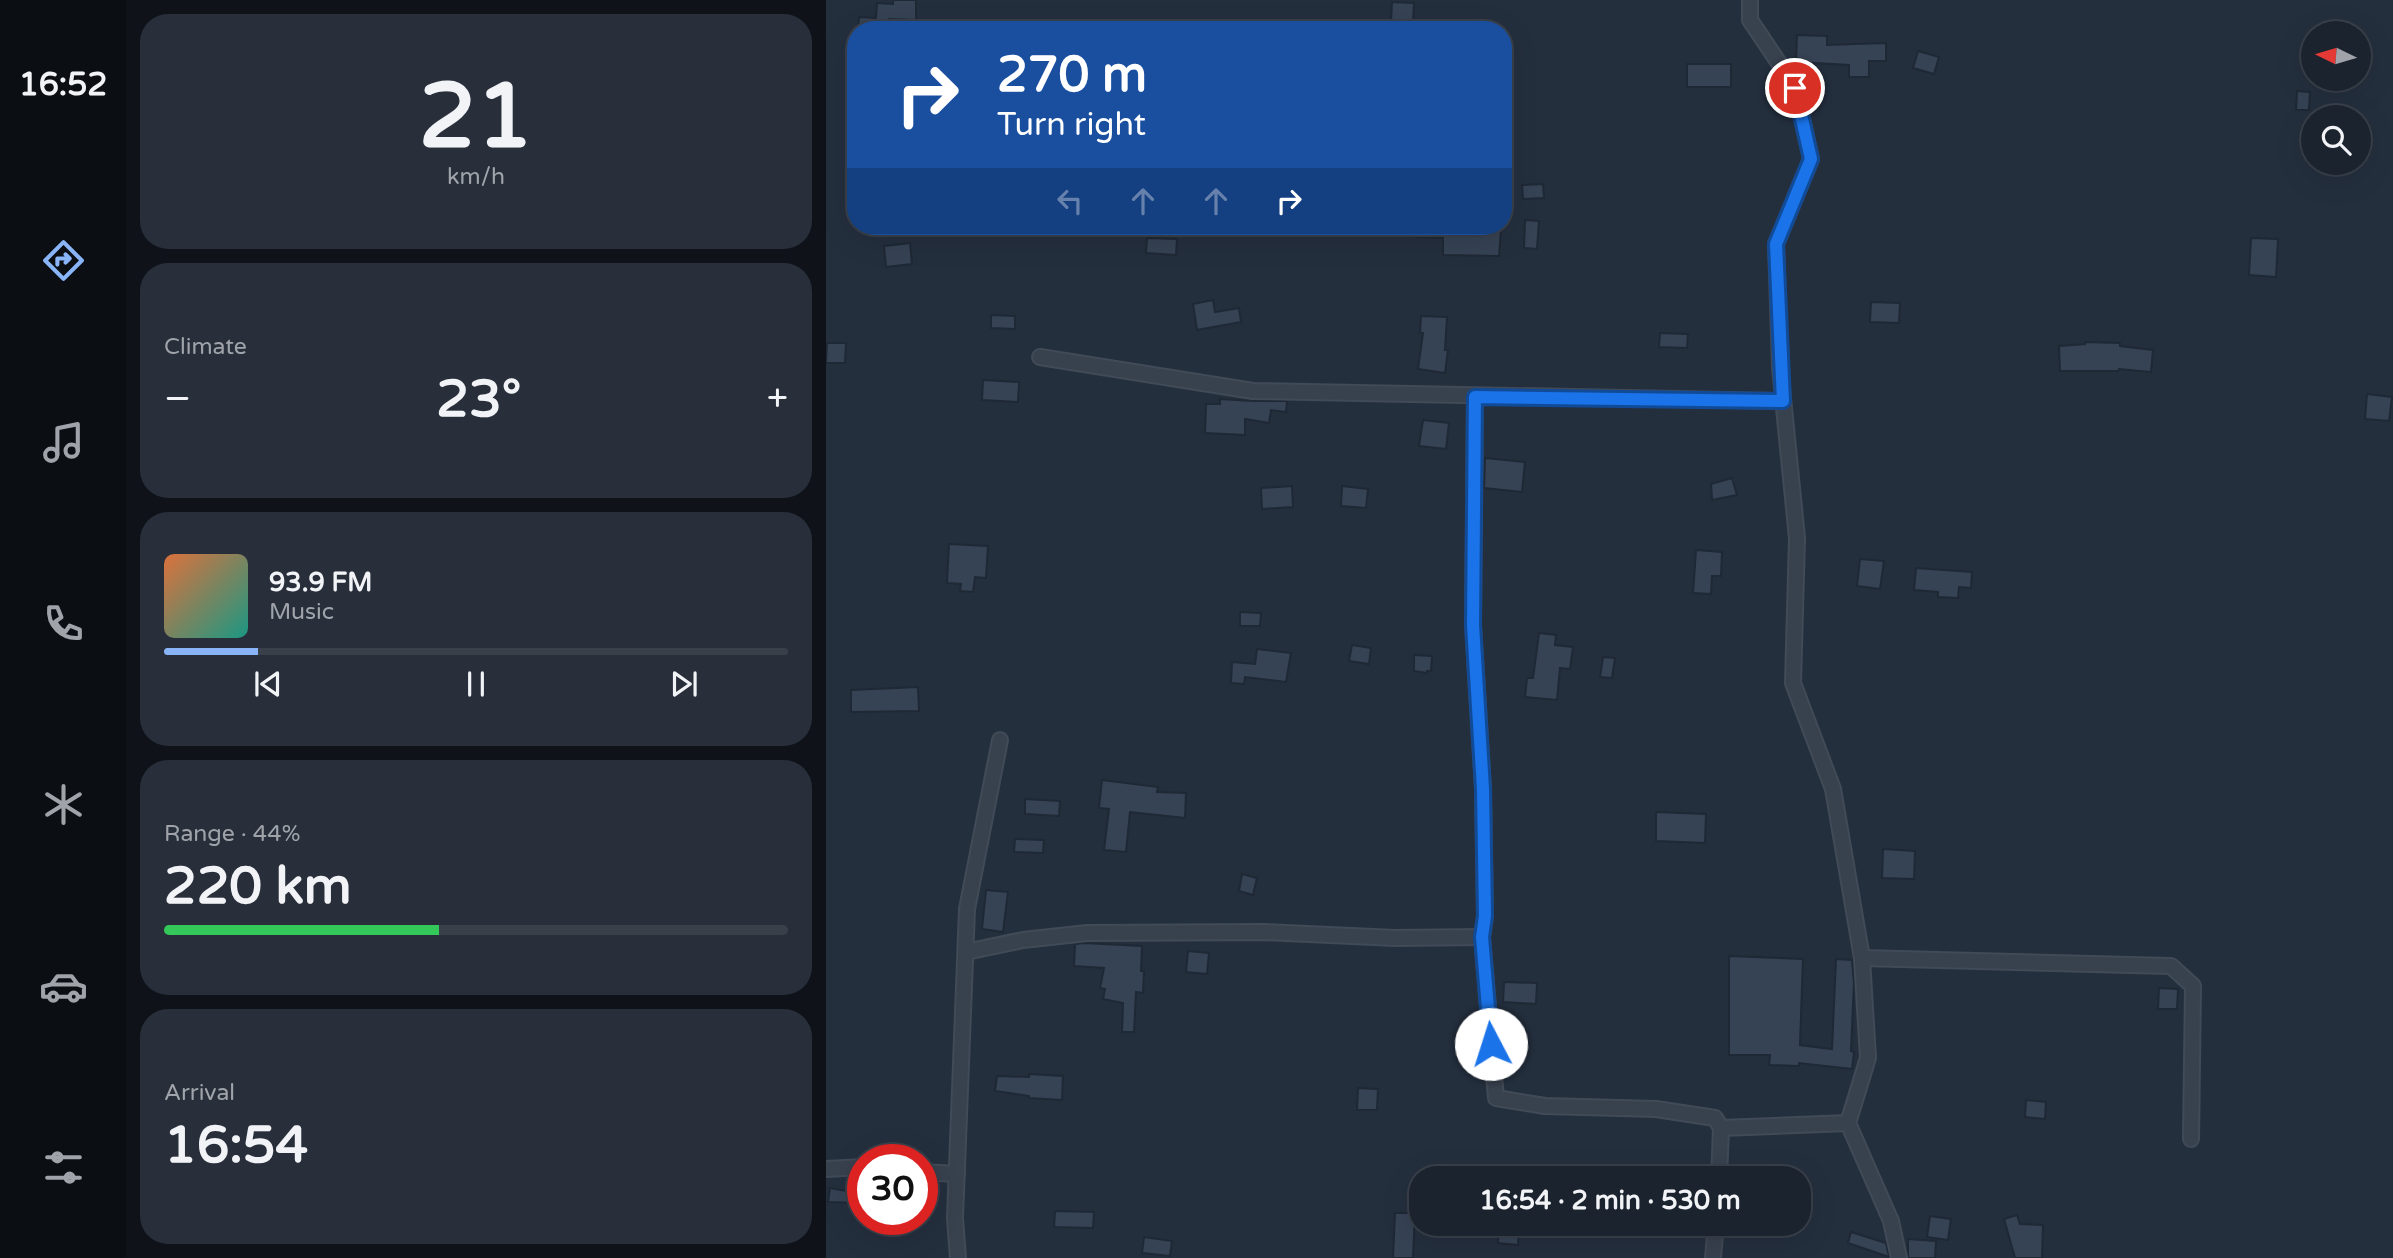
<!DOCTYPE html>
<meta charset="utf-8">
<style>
:root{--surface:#1b232e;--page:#282f3a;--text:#f1f3f6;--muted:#a0a4aa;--line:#39404a;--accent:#8ab4f8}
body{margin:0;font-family:"Varela Round",sans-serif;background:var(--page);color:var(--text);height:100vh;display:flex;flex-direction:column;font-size:26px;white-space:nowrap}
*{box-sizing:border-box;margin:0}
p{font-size:23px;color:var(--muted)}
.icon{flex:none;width:38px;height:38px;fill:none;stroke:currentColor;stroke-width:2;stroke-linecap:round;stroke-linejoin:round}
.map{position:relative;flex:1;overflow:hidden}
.side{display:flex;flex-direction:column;gap:14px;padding:14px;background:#0f1319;width:700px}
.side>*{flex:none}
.hud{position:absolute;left:21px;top:21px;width:665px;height:214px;border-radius:28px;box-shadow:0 7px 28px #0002,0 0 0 2px var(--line);background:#1a4fa0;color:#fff;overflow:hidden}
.needle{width:46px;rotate:275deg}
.tools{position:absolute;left:1475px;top:21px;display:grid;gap:14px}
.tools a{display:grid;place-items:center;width:70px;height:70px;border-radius:50%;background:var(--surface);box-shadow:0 7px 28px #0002,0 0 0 2px var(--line);font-size:35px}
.speed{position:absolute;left:21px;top:1144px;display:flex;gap:14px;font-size:35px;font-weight:700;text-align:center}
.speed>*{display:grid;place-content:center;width:91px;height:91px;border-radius:50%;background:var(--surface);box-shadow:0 7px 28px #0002,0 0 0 2px var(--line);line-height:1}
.speed .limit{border:10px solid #d22;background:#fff;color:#111}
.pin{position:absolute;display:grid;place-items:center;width:60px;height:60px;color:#fff;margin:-30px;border:4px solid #fff;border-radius:50%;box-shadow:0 2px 7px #0007}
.me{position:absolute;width:77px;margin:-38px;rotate:355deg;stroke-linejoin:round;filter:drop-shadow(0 0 5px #0008)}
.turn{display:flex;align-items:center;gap:24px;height:147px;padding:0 35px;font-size:32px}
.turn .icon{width:91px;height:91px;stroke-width:2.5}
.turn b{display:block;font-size:49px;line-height:60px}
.lanes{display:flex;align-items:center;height:66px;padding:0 35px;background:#0003;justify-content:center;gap:35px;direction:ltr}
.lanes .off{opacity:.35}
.big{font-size:52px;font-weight:800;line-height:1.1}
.side .card{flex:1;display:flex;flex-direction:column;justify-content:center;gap:10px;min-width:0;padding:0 24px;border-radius:28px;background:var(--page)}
.side .dial{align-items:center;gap:0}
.dial b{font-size:91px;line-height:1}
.song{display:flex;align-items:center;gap:21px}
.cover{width:84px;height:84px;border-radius:10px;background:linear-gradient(135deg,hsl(20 70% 55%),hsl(170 70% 35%))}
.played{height:7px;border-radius:4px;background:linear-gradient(90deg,var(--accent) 15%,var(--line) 15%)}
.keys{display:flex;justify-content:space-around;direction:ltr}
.heat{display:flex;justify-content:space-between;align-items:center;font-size:38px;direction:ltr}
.charge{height:10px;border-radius:5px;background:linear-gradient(90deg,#34c759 44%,var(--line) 0)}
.trip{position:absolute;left:583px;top:1166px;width:402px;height:70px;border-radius:28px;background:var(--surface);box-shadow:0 7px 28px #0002,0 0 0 2px var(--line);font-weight:800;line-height:70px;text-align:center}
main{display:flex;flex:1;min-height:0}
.menu{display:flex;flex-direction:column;width:126px;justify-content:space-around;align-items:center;background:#0b0e12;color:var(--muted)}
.menu .icon{width:49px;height:49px}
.menu .current{color:var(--accent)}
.menu b{font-size:32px;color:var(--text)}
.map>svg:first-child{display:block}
</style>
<main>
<nav class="menu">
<b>16:52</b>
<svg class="icon current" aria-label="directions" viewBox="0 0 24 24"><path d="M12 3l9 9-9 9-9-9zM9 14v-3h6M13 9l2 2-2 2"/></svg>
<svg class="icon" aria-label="music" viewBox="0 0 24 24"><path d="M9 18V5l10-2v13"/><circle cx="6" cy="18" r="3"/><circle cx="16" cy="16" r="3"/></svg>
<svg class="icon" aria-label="phone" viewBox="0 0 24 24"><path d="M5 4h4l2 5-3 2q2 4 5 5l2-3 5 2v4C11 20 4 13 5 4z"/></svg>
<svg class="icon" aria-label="climate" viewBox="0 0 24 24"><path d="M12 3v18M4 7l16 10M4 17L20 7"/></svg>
<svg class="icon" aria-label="car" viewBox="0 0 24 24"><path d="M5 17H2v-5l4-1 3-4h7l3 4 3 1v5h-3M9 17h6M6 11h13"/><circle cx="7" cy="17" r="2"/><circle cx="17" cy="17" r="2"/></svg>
<svg class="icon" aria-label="filters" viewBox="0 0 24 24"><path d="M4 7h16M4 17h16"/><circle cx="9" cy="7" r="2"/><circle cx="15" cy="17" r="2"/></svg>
</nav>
<section class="side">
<div class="card dial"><b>21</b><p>km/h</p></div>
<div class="card"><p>Climate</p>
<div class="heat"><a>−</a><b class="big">23°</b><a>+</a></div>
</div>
<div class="card">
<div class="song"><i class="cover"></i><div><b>93.9 FM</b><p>Music</p></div></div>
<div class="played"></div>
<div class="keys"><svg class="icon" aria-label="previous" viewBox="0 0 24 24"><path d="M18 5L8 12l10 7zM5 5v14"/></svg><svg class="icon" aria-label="pause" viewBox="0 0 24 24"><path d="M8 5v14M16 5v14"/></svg><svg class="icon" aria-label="next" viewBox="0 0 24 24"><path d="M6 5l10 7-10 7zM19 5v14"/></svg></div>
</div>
<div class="card"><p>Range · 44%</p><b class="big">220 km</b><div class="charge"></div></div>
<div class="card"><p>Arrival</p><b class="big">16:54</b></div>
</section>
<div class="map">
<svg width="1567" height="1258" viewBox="0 0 1567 1258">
<rect width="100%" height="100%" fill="#242f3e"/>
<g fill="#364354" stroke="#1f2835" stroke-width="2">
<path d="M67 0H90V20L63 19V23H54V30H32L33 17 50 18 51 3 67 4Z"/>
<path d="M566 2 588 3 587 23 565 21Z"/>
<path d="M971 35 1001 36V45L1060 43V61H1043V77H1023V65L970 62Z"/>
<path d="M1092 51 1113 57 1108 74 1087 68Z"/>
<rect x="861" y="64" width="44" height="23"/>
<path d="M1471 91 1484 92 1483 110H1470Z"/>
<path d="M717 184 718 198 697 199 696 185Z"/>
<path d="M699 220 713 221 711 249 698 248Z"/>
<path d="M590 226 675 229 673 256 617 255V238L590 237Z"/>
<path d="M321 238 351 239 350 255 320 253Z"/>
<path d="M1425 238 1452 239 1450 277 1423 275Z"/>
<path d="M84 243 86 264 60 267 58 246Z"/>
<path d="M387 300 389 312 413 308 415 322 371 330 367 304Z"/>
<path d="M1045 302 1074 303 1073 323 1044 322Z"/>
<path d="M165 315 189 316V329L165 328Z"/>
<path d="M595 316 621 317 619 350H622L619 373 592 369 597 333H594Z"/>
<path d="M834 333 862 334 861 348 833 347Z"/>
<path d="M1259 342 1294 343V346L1327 350 1325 372 1293 369 1292 371H1234L1233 346 1259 344Z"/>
<path d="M1 343H20L19 363H0Z"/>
<path d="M157 380 193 382 192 402 156 400Z"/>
<path d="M1541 394 1566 397 1563 421 1539 419Z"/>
<path d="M394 399 427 401H461L460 412 445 410 443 423 419 419V435L379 433 380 404H394Z"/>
<path d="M597 420 623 423 620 449 593 446Z"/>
<path d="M659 458 699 462 696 492 658 488Z"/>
<path d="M906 478 911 495 886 500 885 484Z"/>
<path d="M466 486 467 507 436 509 435 488Z"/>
<path d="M516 486 542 489 540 508 515 506Z"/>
<path d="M123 544 162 546 160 578 149 577 147 592 134 591 135 584 121 583Z"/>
<path d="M870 550 896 552 895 576H886L885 594 867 593Z"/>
<path d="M1034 559 1058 561 1054 589 1031 586Z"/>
<path d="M1090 568 1146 572 1145 588 1133 587 1132 598 1112 597V592L1088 590Z"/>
<path d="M414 612 435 613 434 626H414Z"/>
<path d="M713 633 730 635 729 645 747 647 744 669 734 668 731 700 699 697 701 678H707Z"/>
<path d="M526 645 545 648 543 664 523 661Z"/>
<path d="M431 649 465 653 460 682 419 677 418 684 405 683 406 662 429 664Z"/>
<path d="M588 655 606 656 605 671H601V673L588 671Z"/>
<path d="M777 657 789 658 786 678 774 677Z"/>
<path d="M92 687 93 711 25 712V690Z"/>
<path d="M276 780 332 787 331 792 360 793 359 818 304 812 300 852 278 850 283 809 273 808Z"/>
<path d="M199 799 234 801 233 816 199 814Z"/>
<path d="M830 812 880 814 879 843 830 841Z"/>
<path d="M189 839 218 840 217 853 188 852Z"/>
<path d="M1057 849 1089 851 1088 879 1056 878Z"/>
<path d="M416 874 431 878 427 895 413 891Z"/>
<path d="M160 890 182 892 177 932 156 929Z"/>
<path d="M258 943 316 946 315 971H318L317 993 310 992 308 1032H296L297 1003 277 999 279 989 274 988 278 968 248 966 249 944Z"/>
<path d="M362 951 383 953 381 974 360 972Z"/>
<path d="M903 956 977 959 974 1045 1006 1049 1010 959 1026 960 1028 983 1025 1051 1028 1052 1026 1069 973 1063V1066L943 1065 944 1055H903Z"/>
<path d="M678 982 711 983 710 1004 677 1002Z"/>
<path d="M1333 988 1352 989 1351 1009H1332Z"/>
<path d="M203 1074 237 1076 236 1100 203 1098V1096L169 1091 171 1076 203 1077Z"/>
<path d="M532 1088 552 1089 551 1110H531Z"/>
<path d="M1200 1100 1220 1102 1219 1119 1199 1117Z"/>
<path d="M4 1188 37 1194V1203L2 1202Z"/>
<path d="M229 1211 268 1212 267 1228 228 1227Z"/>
<path d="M569 1213H589L587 1258H567Z"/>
<path d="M1191 1215 1194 1224 1217 1225 1216 1258H1189L1178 1219Z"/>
<path d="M1104 1216 1125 1219 1122 1240 1101 1237Z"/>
<path d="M673 1224 693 1226 692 1245 672 1243Z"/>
<path d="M1025 1232 1060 1243 1063 1257 1022 1243Z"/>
<path d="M318 1237 346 1241 344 1256 316 1253Z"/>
<path d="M1082 1239 1110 1241 1109 1258H1082Z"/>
</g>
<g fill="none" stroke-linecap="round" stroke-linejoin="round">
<defs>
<g id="minor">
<path d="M924 0V20L969 87 985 159 950 244 954 368 971 538 967 683 1007 789 1036 958 1042 1058 1022 1123 1065 1221 1073 1258"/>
<path d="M214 357 427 391 957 401"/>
<path d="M649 397 647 625 657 788 659 917 656 937 670 1098 719 1106 830 1109 889 1118 895 1128 893 1178"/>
<path d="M140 952 197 940 261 933 437 932 569 938 656 937"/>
<path d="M1036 958 1345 966 1367 986 1365 1139"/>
<path d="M895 1128 1022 1123"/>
<path d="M0 1169 37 1167"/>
<path d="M96 1172 131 1174"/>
<path d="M132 1258 129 1218 141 909 174 740"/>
<path d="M887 1258 890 1223"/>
</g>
</defs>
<use href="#minor" stroke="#414a57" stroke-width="18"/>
<use href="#minor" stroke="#38414e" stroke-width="14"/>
</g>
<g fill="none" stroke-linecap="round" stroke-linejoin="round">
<defs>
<path id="route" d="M665 1044 656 937 659 916 657 789 647 625 649 397 957 401 950 244 985 159 969 88"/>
</defs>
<use href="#route" stroke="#114b97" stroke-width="18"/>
<use href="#route" stroke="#1a73e8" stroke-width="12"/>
</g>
</svg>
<div class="tools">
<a><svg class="needle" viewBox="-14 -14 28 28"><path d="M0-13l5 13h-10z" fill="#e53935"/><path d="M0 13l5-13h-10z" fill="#a0a4aa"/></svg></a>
<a><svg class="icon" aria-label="search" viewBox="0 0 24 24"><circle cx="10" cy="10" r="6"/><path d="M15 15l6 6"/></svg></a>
</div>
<div class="speed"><div class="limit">30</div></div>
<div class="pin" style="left:969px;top:88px;background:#d93025"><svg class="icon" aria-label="arrive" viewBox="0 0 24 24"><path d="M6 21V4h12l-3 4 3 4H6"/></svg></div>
<svg class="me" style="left:665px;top:1044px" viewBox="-20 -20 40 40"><circle r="19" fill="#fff"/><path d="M0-13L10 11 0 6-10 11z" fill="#1a73e8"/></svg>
<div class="trip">16:54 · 2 min · 530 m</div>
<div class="hud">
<div class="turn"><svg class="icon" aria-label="right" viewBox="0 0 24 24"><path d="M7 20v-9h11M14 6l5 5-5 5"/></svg><div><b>270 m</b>Turn right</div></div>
<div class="lanes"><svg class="icon off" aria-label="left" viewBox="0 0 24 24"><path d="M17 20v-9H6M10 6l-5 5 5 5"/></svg><svg class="icon off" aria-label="ahead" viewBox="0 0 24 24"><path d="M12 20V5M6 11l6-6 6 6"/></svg><svg class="icon off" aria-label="ahead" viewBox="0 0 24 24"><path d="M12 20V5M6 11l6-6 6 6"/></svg><svg class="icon" aria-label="right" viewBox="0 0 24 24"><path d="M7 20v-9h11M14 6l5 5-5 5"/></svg></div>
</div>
</div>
</main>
